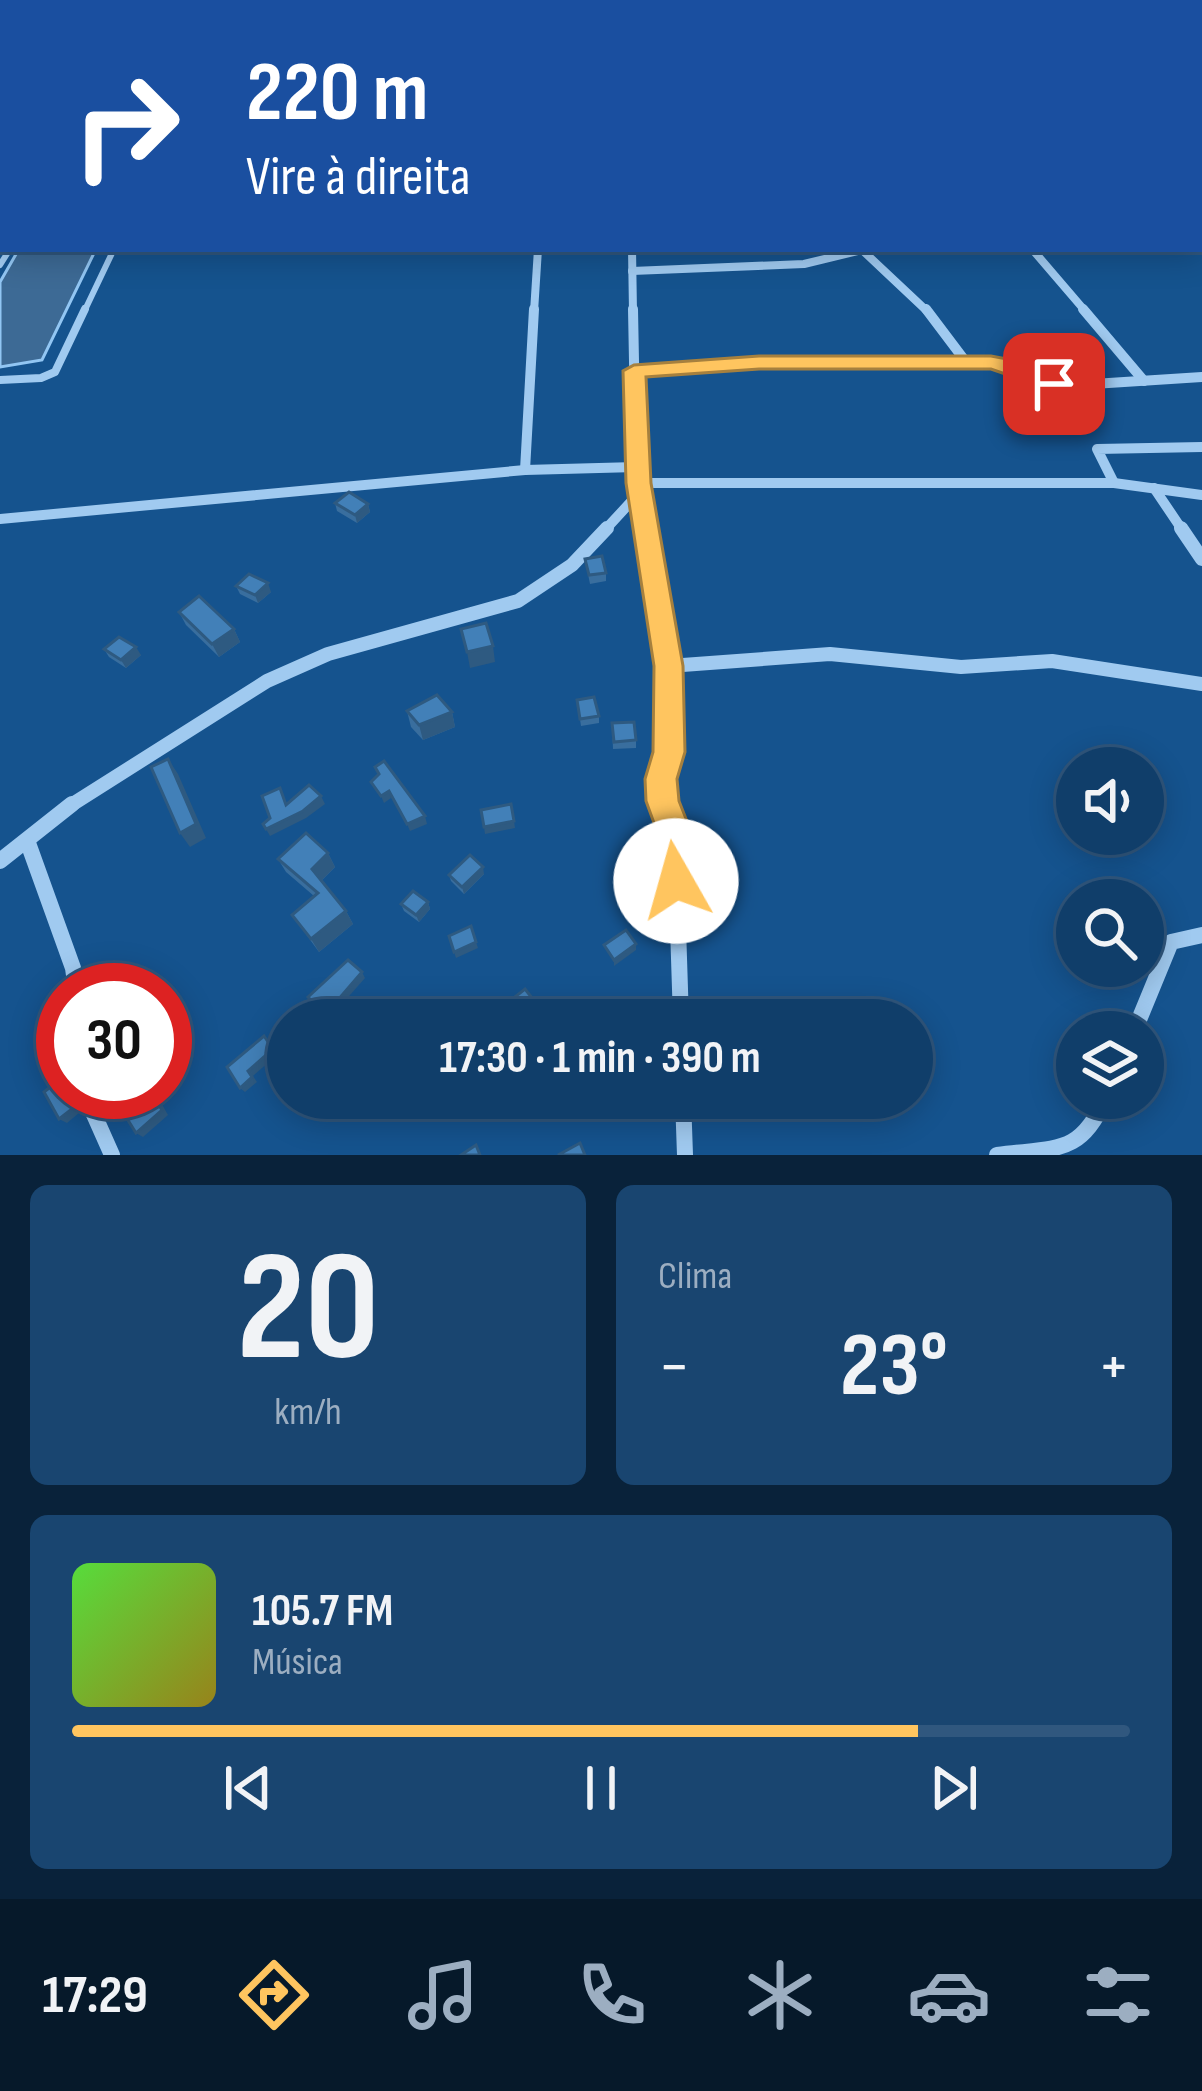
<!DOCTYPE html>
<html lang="pt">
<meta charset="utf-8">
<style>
:root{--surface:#103e6a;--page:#194570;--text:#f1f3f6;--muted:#9caec1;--line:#30577e;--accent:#ffc55f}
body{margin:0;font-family:"Sofia Sans Condensed",sans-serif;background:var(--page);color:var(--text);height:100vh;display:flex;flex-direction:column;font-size:45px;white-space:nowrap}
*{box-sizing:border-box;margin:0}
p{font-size:39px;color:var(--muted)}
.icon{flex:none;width:66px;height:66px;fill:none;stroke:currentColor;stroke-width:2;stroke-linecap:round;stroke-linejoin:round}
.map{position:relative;height:1155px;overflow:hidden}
.side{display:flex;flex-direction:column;gap:30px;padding:30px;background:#09223a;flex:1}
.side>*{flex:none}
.hud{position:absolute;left:0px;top:0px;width:1203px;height:252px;box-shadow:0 6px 30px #0003,0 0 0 3px var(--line);background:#1a4fa0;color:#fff;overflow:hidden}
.fabs{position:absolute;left:1056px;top:747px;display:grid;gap:24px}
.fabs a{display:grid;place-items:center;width:108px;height:108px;border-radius:50%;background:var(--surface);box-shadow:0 6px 30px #0003,0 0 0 3px var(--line);font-size:60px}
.speed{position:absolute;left:36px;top:963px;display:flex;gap:24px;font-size:60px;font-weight:700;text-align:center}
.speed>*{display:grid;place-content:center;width:156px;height:156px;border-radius:50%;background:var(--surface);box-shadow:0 6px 30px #0003,0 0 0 3px var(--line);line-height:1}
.speed .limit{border:18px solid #d22;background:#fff;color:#111}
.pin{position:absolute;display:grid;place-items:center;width:102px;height:102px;color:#fff;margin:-51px;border-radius:24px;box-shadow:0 6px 18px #0006}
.me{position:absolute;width:132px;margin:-66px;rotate:353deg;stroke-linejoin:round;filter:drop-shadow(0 0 9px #0008)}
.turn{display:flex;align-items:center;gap:42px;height:252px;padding:0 48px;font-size:54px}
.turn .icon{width:156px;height:156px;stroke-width:2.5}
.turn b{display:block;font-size:84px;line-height:102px}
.big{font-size:90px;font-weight:700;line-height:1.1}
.side .card{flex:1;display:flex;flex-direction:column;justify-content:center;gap:18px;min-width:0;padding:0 42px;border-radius:18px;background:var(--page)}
.side .dial{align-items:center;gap:0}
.dial b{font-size:156px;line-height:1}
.song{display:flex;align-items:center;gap:36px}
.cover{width:144px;height:144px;border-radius:18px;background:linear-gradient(135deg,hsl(110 70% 55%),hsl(50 70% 35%))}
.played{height:12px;border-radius:6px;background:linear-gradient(90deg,var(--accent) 80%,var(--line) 80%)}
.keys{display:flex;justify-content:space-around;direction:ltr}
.heat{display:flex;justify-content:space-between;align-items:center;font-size:66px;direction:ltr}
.side .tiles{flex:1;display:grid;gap:30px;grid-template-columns:1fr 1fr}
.card:last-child{grid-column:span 2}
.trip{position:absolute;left:267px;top:999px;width:666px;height:120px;border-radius:60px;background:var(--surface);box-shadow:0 6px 30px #0003,0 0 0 3px var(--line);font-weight:700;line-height:120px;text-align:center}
.tab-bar{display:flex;height:192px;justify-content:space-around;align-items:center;background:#06192a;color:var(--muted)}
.tab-bar .icon{width:84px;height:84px}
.tab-bar .current{color:var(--accent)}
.tab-bar b{font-size:54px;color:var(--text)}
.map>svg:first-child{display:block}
</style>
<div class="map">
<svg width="1202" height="1155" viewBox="0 0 1202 1155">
<rect width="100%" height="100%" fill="#15538e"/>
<path fill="#3d6a95" stroke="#92c6f3" stroke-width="3" d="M19 249H96L42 360 0 367V282Z"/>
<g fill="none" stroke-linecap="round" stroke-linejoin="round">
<g fill="#3d6a95" fill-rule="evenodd">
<path d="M49 0H67L68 3H50Z"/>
<path d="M3 42V57L0 58V43Z"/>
</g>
<g stroke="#a0caf0" stroke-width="6">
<path d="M0 265 10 249"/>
<path d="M84 312 114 249"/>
</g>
<path stroke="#a0caf0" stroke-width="8" d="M0 380 41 378 55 372 85 309"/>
<g stroke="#a0caf0" stroke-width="6">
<path d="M1038 0 1042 3"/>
<path d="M1141 0 1145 3"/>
</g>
<g stroke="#a0caf0" stroke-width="8">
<path d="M632 249 633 312"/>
<path d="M861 249 928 312"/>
<path d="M1032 249 1086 312"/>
<path d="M632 271 804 264 862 250"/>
<path d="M534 312 538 249"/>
</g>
<g stroke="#a0caf0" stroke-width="10">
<path d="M633 309 636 467 647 531"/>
<path d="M926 309 966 362"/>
<path d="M1083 309 1144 381"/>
<path d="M634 371 759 362H991L1062 386 1202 377"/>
<path d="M525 470 534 309"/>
<path d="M638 483H1114L1202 495"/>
<path d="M1114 483 1097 449 1202 447"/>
<path d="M1154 488 1183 531"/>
<path d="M0 519 525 470 636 467"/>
<path d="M604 531 640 492"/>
</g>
<g stroke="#a0caf0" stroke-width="14">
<path d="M646 528 669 666V752L661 779 665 807"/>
<path d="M1181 528 1202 559"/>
<path d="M669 666 830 654 961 667 1052 661 1202 684"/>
<path d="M68 807 267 681 328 654 518 601 572 565 607 528"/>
</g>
<g stroke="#a0caf0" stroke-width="16">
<path d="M663 804 675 834 681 1020"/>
<path d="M28 843 73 968 76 990"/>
<path d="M0 861 72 804"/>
<path d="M1134 1032 1171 942 1202 935"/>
<path d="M84 1092 112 1155"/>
<path d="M683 1098 685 1155"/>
<path d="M997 1155C1060 1147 1079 1155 1106 1098"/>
</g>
</g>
<g fill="#396e9e">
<path d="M335 503 368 504 370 512 357 523 337 511Z"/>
<path d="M585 559 606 573V581L590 584Z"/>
<path d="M236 586 271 592 258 603 240 594Z"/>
<path d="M179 612 234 629 240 642 219 657 186 625Z"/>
<path d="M104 649 141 655 126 668 109 657Z"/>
<path d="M577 700 599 716V723L581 726Z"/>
<path d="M407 711 452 712 455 727 423 740 411 727Z"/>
<path d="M612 723 636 740V748L613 749Z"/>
<path d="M328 853 335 867 322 880 346 911 353 924 319 952 292 915 314 896 286 872 278 859Z"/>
<path d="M484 874 464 894 451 881 449 875Z"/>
<path d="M428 902 430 909 419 922 404 911 401 904Z"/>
</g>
<g fill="#2e5a81">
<path d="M368 504 370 512 357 523 355 515Z"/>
<path d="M268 583 271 592 258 603 255 595Z"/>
<path d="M234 629 240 642 219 657 212 644Z"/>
<path d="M493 646 495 662 470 668 467 652Z"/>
<path d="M136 647 141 655 126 668 121 660Z"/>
<path d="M452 712 455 727 423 740 419 725Z"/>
<path d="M168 759 178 774 206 838 190 847 180 833Z"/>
<path d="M389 791 391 798 384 803 381 796Z"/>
<path d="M321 796 325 804 306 818 270 836 266 829Z"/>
<path d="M425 816 427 824 410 831 407 824Z"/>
<path d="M514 821 515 828 485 834 484 827Z"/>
<path d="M328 853 335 867 320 882 312 869Z"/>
<path d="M483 867 484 874 464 894 462 887Z"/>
<path d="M428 902 430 909 419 922 416 915Z"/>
<path d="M346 911 353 924 319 952 311 939Z"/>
<path d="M476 942 478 948 456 958 454 952Z"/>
<path d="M636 944V950L614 966V960Z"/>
<path d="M362 972 365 978 328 1020 325 1015Z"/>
<path d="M540 1008 541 1013 533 1020H526Z"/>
<path d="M273 1049 278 1054 253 1076 257 1082 245 1092 240 1088 248 1071Z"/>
<path d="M67 1092H73L79 1113 67 1123 59 1119Z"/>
<path d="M152 1095 159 1099 168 1115 143 1137 136 1133Z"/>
</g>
<g fill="#4280b8" stroke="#2e5a81" stroke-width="3">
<path d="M349 492 368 504 355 515 335 503Z"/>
<path d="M602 556 606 573 589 575 585 559Z"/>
<path d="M249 574 268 583 255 595 236 586Z"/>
<path d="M199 596 234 629 212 644 179 612Z"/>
<path d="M486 623 493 646 467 652 461 629Z"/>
<path d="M119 637 136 647 121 660 104 649Z"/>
<path d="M437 695 452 712 419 725 407 711Z"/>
<path d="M594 697 599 716 580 719 577 700Z"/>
<path d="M634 722 636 740 614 742 612 723Z"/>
<path d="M168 759 196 824 180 833 151 767Z"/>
<path d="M384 761 425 816 407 824 389 791 381 796 371 782 379 774 375 767Z"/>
<path d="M309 785 321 796 303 811 266 829 263 824 270 818 262 796 280 788 286 805Z"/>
<path d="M511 804 514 821 484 827 481 810Z"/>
<path d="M306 833 328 853 312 869 346 911 311 939 292 915 318 893 278 859Z"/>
<path d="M470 855 483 867 462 887 449 875Z"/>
<path d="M413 891 428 902 416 915 401 904Z"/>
<path d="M471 926 476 942 454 952 449 936Z"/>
<path d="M626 930 636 944 614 960 604 945Z"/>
<path d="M348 960 362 972 325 1015 308 997Z"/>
<path d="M525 989 540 1008 526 1020 511 1000Z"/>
<path d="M264 1036 273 1049 248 1071 252 1077 240 1088 227 1067Z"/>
<path d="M63 1077V1092H67L72 1109 59 1119 44 1092Z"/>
<path d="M152 1095 162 1110 136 1133 126 1117Z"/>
<path d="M605 1098H620L613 1107Z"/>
<path d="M580 1143 585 1155H558Z"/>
<path d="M476 1145 480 1155H461Z"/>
</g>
<path fill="#ffc55f" stroke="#a6803e" stroke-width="3" d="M759 356H991L1018 361 1065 384 1054 391 991 369H759L646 377 651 483 683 666 685 752 677 779 679 801 692 834 694 881 689 893 676 898 664 893 659 881 658 834 646 801 645 779 653 752 654 666 626 483 623 371 634 365Z"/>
</svg>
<div class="fabs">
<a><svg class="icon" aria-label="sound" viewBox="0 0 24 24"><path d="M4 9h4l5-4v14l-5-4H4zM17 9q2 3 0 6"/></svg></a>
<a><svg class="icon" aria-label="search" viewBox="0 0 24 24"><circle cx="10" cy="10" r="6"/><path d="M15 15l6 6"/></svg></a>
<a><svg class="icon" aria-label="layers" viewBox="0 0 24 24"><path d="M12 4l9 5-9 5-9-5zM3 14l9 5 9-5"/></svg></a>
</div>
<div class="speed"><div class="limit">30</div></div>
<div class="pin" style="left:1054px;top:384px;background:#d93025"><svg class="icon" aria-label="arrive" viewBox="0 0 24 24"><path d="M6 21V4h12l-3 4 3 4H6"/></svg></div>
<svg class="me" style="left:676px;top:881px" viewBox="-20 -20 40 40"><circle r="19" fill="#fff"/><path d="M0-13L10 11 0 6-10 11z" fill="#ffc55f"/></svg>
<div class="trip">17:30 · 1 min · 390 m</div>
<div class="hud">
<div class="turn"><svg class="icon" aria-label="right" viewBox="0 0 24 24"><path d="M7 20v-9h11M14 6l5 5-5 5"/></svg><div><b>220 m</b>Vire à direita</div></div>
</div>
</div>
<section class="side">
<div class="tiles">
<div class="card dial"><b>20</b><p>km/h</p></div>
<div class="card"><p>Clima</p>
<div class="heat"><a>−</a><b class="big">23°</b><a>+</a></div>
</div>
<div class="card">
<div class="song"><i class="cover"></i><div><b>105.7 FM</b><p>Música</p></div></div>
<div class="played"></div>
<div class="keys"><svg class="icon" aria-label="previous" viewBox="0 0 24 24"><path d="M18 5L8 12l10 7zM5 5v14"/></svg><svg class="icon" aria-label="pause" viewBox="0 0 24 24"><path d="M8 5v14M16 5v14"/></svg><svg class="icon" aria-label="next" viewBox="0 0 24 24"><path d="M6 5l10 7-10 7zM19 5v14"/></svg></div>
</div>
</div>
</section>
<nav class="tab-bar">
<b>17:29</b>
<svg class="icon current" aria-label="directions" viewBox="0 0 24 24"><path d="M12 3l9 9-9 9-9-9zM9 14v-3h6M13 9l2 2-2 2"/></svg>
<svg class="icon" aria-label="music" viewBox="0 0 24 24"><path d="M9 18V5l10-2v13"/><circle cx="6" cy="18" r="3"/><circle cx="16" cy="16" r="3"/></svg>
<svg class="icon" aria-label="phone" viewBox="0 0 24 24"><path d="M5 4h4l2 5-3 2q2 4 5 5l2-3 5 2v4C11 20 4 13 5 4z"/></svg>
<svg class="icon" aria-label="climate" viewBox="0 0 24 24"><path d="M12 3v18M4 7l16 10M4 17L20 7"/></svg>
<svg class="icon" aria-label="car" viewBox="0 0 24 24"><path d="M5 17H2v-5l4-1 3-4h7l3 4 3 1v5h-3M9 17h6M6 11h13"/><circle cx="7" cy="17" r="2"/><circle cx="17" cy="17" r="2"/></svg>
<svg class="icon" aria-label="filters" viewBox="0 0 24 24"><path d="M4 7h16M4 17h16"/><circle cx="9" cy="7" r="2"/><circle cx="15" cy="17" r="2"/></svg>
</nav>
